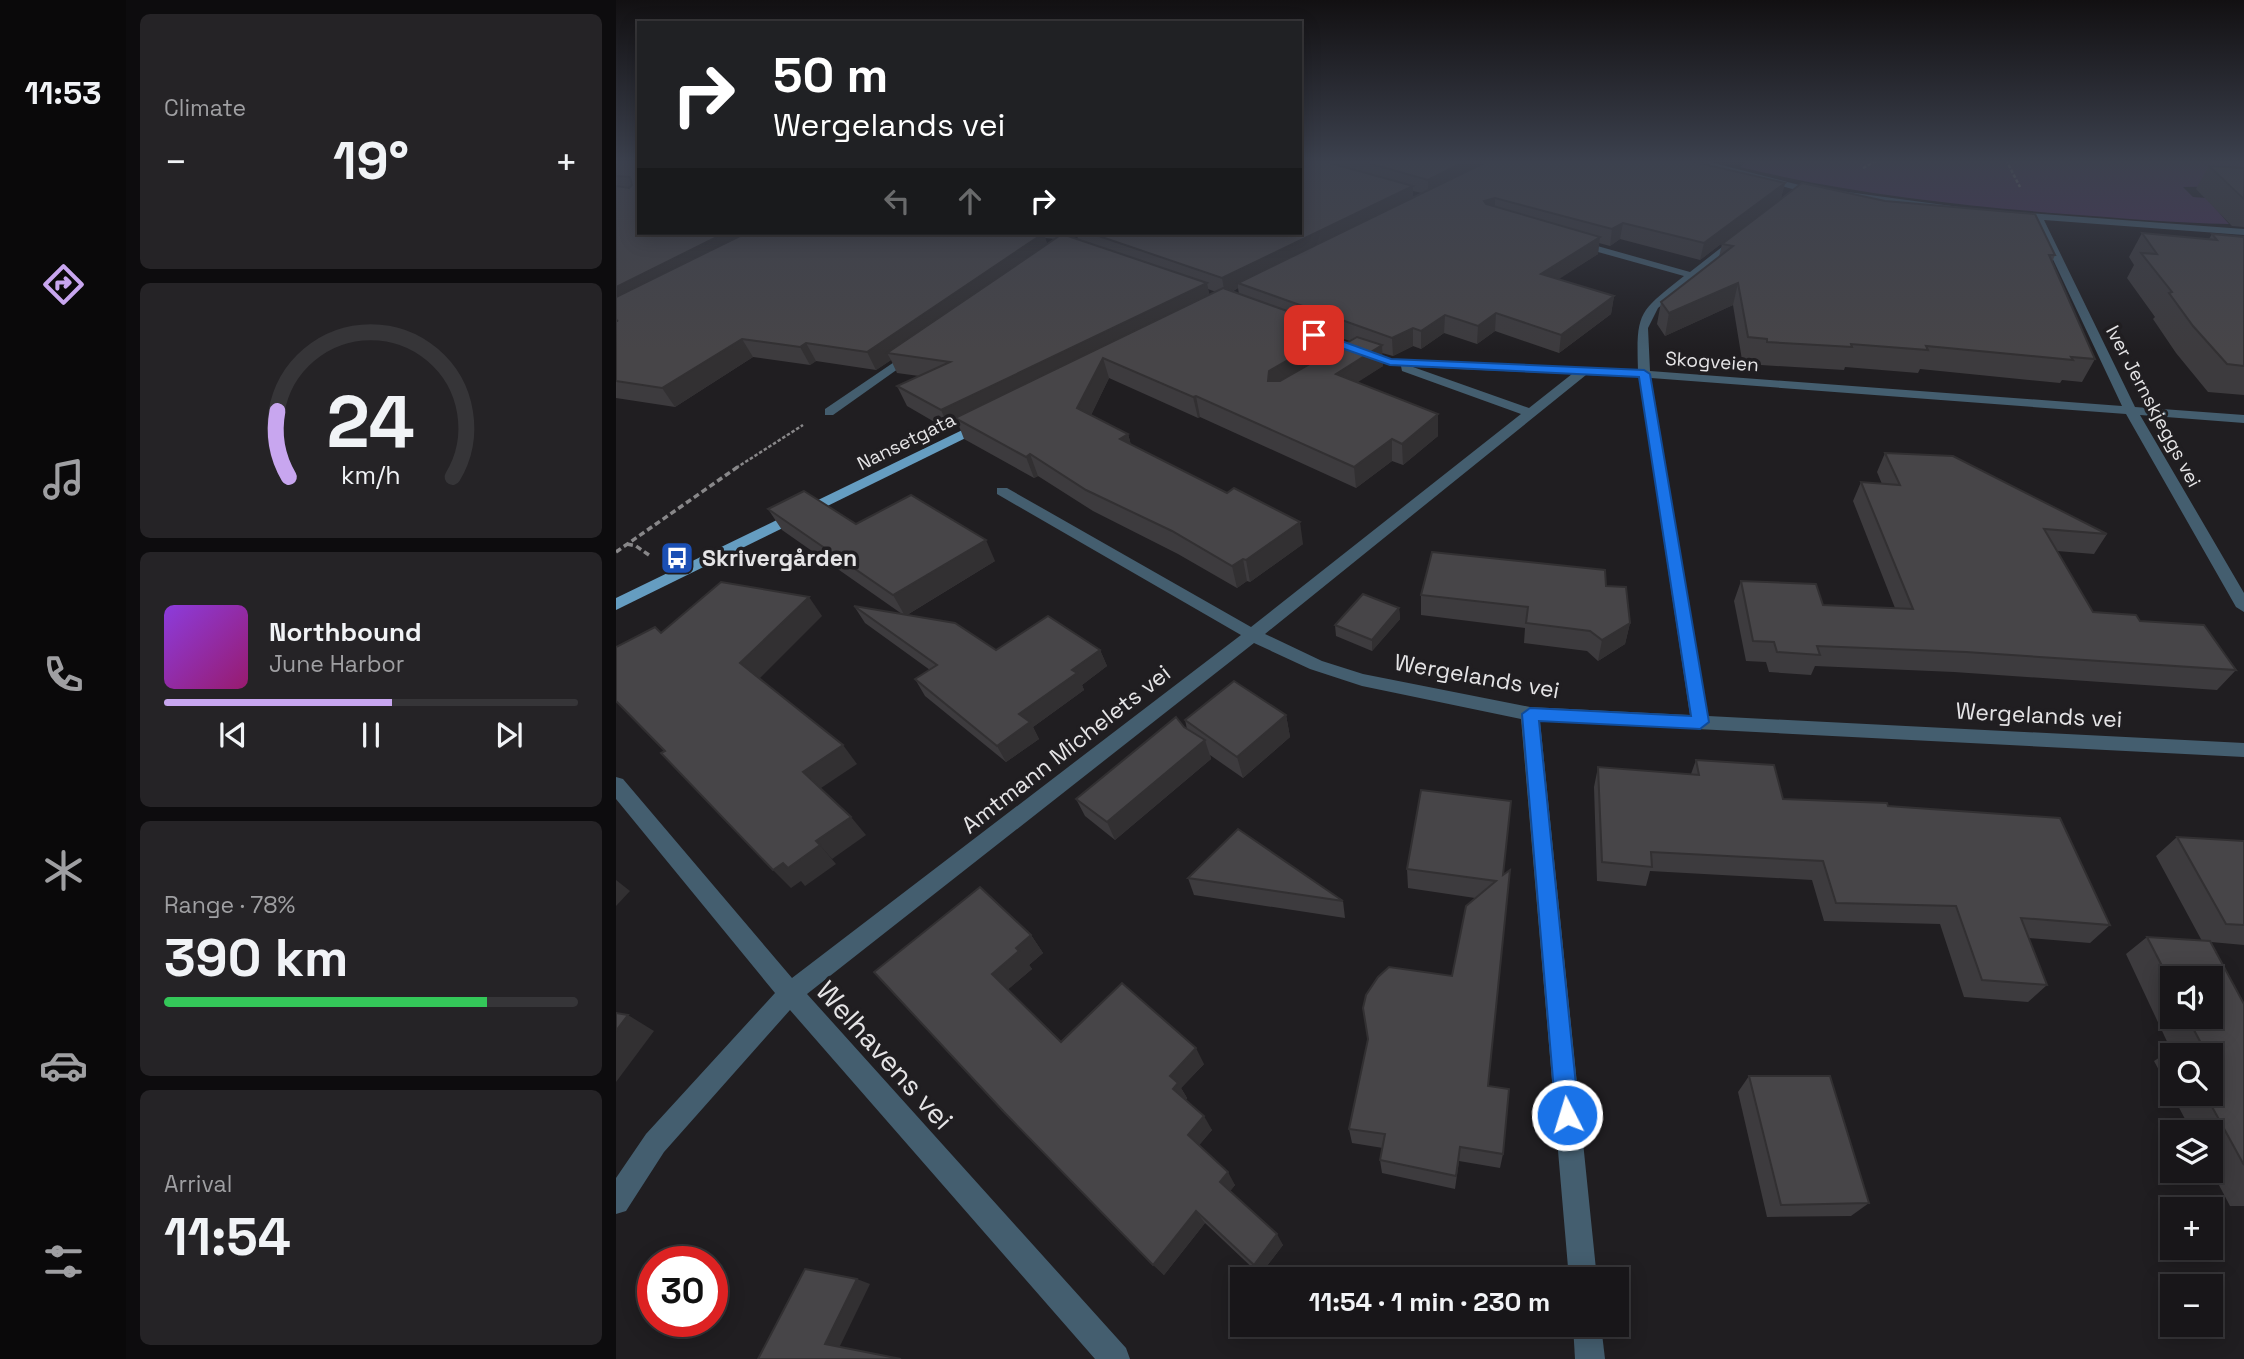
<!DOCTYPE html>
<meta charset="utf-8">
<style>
:root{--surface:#181619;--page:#252326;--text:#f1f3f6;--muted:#9f9fa2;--line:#363538;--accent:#c8a6ef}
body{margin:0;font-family:"Space Grotesk",sans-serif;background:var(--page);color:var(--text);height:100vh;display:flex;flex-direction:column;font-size:26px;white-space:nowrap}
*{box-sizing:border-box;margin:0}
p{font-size:23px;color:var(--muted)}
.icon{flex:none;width:38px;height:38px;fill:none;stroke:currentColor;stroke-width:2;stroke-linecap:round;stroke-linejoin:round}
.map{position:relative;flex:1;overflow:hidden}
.panel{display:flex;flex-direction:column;gap:14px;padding:14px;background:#0d0c0e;width:490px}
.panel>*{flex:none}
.banner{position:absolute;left:21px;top:21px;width:665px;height:214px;border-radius:0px;box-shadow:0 4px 18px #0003,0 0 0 2px var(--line);background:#202124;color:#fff;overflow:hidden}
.tools{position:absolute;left:1544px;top:966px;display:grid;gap:14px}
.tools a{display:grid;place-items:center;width:63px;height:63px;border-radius:0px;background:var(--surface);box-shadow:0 4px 18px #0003,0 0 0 2px var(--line);font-size:35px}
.speed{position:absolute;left:21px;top:1246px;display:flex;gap:14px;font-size:35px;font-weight:700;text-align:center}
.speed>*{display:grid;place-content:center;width:91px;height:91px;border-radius:50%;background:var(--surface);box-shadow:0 4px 18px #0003,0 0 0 2px var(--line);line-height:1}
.speed .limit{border:10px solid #d22;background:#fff;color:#111}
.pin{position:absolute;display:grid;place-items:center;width:60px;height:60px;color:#fff;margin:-30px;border-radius:14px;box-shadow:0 4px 10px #0006}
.me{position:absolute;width:77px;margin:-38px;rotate:355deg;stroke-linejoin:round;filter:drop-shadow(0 0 5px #0008)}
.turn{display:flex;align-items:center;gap:24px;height:147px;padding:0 21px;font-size:32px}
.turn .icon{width:91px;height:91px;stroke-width:2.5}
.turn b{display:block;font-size:49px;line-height:60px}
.lanes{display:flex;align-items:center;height:66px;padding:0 21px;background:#0003;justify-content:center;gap:35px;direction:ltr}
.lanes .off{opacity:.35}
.big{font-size:52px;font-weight:600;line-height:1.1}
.panel .card{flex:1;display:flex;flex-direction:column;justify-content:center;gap:10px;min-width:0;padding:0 24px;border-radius:10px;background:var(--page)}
.panel .dial{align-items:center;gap:0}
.dial svg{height:182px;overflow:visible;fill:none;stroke:var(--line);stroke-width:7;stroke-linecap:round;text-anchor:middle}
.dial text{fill:var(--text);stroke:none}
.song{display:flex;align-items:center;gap:21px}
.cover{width:84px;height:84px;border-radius:10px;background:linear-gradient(135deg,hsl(270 70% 55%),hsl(320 70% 35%))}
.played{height:7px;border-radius:4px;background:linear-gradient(90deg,var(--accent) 55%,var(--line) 55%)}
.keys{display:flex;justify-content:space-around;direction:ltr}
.heat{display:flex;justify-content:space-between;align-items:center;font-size:38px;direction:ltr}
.charge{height:10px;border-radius:5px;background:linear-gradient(90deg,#34c759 78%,var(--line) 0)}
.trip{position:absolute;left:614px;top:1267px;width:399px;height:70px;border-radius:0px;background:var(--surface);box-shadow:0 4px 18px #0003,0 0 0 2px var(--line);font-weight:600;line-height:70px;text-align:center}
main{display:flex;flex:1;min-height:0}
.tabs{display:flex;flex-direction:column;width:126px;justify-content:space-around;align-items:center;background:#0a090a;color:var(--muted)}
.tabs .icon{width:49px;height:49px}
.tabs .on{color:var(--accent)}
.tabs b{font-size:32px;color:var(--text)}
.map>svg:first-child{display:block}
</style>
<main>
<nav class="tabs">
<b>11:53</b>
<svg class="icon on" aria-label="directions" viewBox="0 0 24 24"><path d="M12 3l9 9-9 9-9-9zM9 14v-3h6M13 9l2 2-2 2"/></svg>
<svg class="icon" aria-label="music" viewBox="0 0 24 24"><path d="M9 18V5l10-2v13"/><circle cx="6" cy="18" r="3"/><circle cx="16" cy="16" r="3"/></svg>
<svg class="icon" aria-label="phone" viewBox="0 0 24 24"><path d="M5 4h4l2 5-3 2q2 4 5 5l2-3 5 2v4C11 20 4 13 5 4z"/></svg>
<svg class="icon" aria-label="climate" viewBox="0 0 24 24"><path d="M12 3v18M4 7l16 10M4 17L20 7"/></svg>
<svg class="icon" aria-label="car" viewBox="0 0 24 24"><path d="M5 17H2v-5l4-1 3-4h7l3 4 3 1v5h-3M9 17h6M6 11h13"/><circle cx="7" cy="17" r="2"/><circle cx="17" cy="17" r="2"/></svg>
<svg class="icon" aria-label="filters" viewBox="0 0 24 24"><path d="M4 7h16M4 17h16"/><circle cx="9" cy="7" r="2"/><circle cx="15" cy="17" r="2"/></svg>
</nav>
<section class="panel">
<div class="card"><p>Climate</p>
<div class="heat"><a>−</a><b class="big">19°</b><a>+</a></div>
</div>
<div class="card dial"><svg viewBox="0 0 100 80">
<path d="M14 69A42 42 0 1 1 86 69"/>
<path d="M14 69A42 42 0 0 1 9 40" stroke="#c8a6ef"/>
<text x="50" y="56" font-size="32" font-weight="700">24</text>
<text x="50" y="72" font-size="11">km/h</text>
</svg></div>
<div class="card">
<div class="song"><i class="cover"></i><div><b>Northbound</b><p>June Harbor</p></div></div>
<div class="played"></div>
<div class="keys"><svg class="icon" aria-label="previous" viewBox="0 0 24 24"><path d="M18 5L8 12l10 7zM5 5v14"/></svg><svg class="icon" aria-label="pause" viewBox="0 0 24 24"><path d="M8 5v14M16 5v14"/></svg><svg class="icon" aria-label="next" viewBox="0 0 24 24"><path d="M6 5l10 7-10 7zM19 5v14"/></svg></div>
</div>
<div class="card"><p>Range · 78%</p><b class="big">390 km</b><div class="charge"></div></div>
<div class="card"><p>Arrival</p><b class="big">11:54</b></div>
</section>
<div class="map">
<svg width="1628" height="1359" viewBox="0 0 1628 1359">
<rect width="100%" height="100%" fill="#201e21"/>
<path fill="#4a325a" d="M1132 160H1628V186L1567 187 1577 197 1590 198 1613 224C1558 223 1504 218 1449 214 1339 205 1231 193 1124 167Z"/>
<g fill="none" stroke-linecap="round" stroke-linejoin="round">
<g stroke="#888789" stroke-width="2.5" stroke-dasharray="3.5 2" stroke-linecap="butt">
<path d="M1390 160 1404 187"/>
<path d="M1247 168 1262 160"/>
<path d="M120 468 187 425"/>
</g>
<g stroke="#888789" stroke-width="3.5" stroke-dasharray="6 3.5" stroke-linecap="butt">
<path d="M11 544 20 546 33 555"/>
<path d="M0 552 123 466"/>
</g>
<g fill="#445e6f" fill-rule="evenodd">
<path d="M1071 160H1086L1187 186 1358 209 1353 212 1187 192Z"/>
<path d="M1399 212 1628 229V235L1428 220 1519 407 1628 415V423L1524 415 1628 593V612L1620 607 1510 414 1035 378 1092 716 1628 743V757L924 721 981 1279H953L905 719 746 686 694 669 638 643 191 994 510 1348 514 1359H479L174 1010 48 1152 10 1211 0 1214V1178L30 1134 159 993 0 799V777L7 779 176 978 625 635 381 494V488H391L635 627 905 414 786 371 785 366 770 364 740 353V349H748L776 359 1022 370C1020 311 1023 312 1068 276L957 245V241L960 240 1074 272 1120 236 1128 238 1042 308 1032 328 1034 371 1506 406 1418 219 1396 217 1394 215ZM797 367 956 374 913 408ZM970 375 1023 377 1074 715 914 707 747 674 706 661 649 634Z"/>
<path d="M293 352 303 354 217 415H209V409Z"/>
<path d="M957 1325H985L989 1359H959Z"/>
</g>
<path fill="#659dc1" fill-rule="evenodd" d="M367 420 373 424 372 427 0 610V598Z"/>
</g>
<g fill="#3d3b3e" fill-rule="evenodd">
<path d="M0 160H23V233H458L453 236 462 239 460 233H684V160H1092L1091 165 1169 183 1165 198 1084 260 1004 239 994 246 983 243 982 254 942 279 998 296 995 314 943 353 879 331 861 344 828 333 805 349 797 346 777 356 766 353 767 366 741 382 822 436 787 465 776 461 740 488 584 417 582 418 493 378 475 415 512 434 515 445 687 544 634 582 631 581 621 588 562 554 477 511 422 476 418 478 348 439 343 426 334 431 291 406 281 386 303 376 281 373 275 360 260 370 200 361 194 365 137 357 59 407 0 398ZM797 191 806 193 797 197ZM429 238 439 239 431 244ZM622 288 623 294 616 292ZM592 289 600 292 593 295ZM725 338 734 341 726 346Z"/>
<path d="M1593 166 1628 168V227L1616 226 1580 189Z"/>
<path d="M1526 233 1593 239 1596 234 1628 237V395L1592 392 1560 353 1537 319 1539 317 1511 278 1518 265 1513 257Z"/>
<path d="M1106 244 1439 255 1436 262 1479 359 1466 382 1446 380 1444 383 1304 369 1302 373 1229 367 1228 370 1145 365 1144 361 1126 360 1117 305 1049 336 1041 324 1045 302 1103 257Z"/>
<path d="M1269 453 1491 534 1478 554 1441 551 1477 612 1524 621 1620 670 1601 690 1338 672 1199 666 1195 675 1153 672 1150 662 1130 661 1118 601 1125 581 1207 605 1279 608 1237 501 1245 482 1266 484 1261 472Z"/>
<path d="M152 509 379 561 291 615 380 650H484L491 666 466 685 468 690 417 727 423 739 390 762 309 696 299 679 314 670 249 623 238 606 286 614 166 530Z"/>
<path d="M990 586 1014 623 1009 644 982 661 971 651 908 643 909 628 805 615V595Z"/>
<path d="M783 608 784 619 756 651 720 636 719 625Z"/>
<path d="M670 715 674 737 627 778 594 755 595 759 499 840 469 816 460 799 568 727 571 729 569 720Z"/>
<path d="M1080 760 1167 799 1272 806 1494 925 1474 943 1413 938 1431 985 1412 1002 1348 997 1324 924 1208 921 1196 880 1034 871 1030 886 981 881 978 787 982 767 1075 774Z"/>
<path d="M1561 837 1628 841V945L1595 942 1628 1004V1206H1614L1594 1168V1132H1576L1538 1061 1555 1050 1510 954 1531 937 1586 941 1540 856ZM1556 978 1594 1017H1556ZM1556 1055H1594V1094H1556Z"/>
<path d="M791 869 887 875 872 1086 887 1154 884 1168 843 1161 839 1189 766 1173 764 1160 767 1148 736 1143 733 1129 752 1041 747 1008 836 976 859 898 792 888Z"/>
<path d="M572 878 727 901 729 918 578 895Z"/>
<path d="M364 887 415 935 427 953 413 965 416 969 391 990 445 1042 588 1064 565 1088 571 1098 570 1100 596 1130 583 1145 619 1185 614 1191 667 1245 644 1275 589 1223 548 1275 388 1112Z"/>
<path d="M1133 1076 1253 1203 1235 1216 1151 1217 1122 1092Z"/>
</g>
<g fill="#323032">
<path d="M852 160H882L812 195V180Z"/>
<path d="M1076 160H1092L1090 168 1074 161Z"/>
<path d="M1169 183 1165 198 1084 260 1088 243Z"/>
<path d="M797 186V202L622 283V288L609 295 606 278Z"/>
<path d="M879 198V213L868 217V201Z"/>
<path d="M1007 223 1004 239 994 246 996 229Z"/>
<path d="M109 233H150L0 310V287Z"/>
<path d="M428 233 433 250 271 353 275 360 260 370 251 352Z"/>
<path d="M445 233H458L447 240Z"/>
<path d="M984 237 982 254 923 292 925 274Z"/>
<path d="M591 283 595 302 339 418 343 426 334 431 325 410Z"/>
<path d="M1122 283 1117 305 1049 336 1053 313Z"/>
<path d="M998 296 995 314 943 353 945 335Z"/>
<path d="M880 313 879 331 861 344 862 326Z"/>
<path d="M829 315 828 333 805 349V331Z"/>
<path d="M797 328V346L777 356 776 338Z"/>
<path d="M724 330 726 351 655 402 652 381 653 371Z"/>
<path d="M126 339 137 357 59 407 46 388Z"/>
<path d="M190 343 200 361 194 365 184 347Z"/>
<path d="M766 345 767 366 722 395 720 374Z"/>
<path d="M487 358 493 378 468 430 461 408Z"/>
<path d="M580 396 584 417 582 418 577 397Z"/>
<path d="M822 414V436L787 465 786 444Z"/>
<path d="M512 434 518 456 504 439Z"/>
<path d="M776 439V461L740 488 738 467Z"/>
<path d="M414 454 422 476 418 478 410 457Z"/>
<path d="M684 522 687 544 634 582 630 560Z"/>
<path d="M370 540 379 561 289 616 277 595Z"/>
<path d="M627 559 631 581 621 588 616 566Z"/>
<path d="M193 597 206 616 140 682 124 663Z"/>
<path d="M783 608 784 619 756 651V640Z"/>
<path d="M1014 623 1009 644 982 661 986 640Z"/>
<path d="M484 650 491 666 466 685 468 690 417 727 423 739 390 762 381 746 403 714 456 670Z"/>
<path d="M670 715 674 737 627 778 621 757Z"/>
<path d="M589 740 595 759 499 840 491 822Z"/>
<path d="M227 745 241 764 202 790 187 772Z"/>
<path d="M235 817 250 835 216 859 200 841Z"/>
<path d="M204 845 220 864 189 886 185 881 175 888 157 870 167 863Z"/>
<path d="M0 880 14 891 0 906Z"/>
<path d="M415 935 427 953 413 965 416 969 389 992 376 974 400 948Z"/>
<path d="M12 1015 38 1031 0 1082V1031Z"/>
<path d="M580 1048 588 1064 565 1088 571 1098 566 1104 557 1089 554 1076Z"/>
<path d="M588 1116 596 1130 580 1149 572 1135Z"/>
<path d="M612 1172 619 1185 612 1194 604 1182Z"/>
<path d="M580 1211 589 1223 548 1275 537 1265Z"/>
<path d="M661 1234 667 1245 644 1275 638 1265Z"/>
<path d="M241 1279 254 1284 223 1348 209 1344Z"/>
</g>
<g fill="#474548" stroke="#323032" stroke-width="2">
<path d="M0 160H23V233H109L0 287V186L13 188 16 185 14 177 0 176Z"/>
<path d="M684 160H703L797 186 606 278 474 233H684Z"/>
<path d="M741 160H852L812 180Z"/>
<path d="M874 160H1076L1074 161 1169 183 1088 243 1007 223 996 229 879 198 868 201 870 204 984 237 925 274 998 296 945 335 880 313 862 326 829 315 805 331 797 328 776 338 622 283Z"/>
<path d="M1593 166 1628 168V199Z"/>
<path d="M1186 183 1269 201 1419 214 1439 255H1433L1479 359 1455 357 1457 360 1310 346 1312 350 1235 344 1236 347 1151 342V339L1132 337 1122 283 1053 313 1045 302 1117 246 1106 244Z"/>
<path d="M130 233H428L251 352 190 343 184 347 126 339 46 388 0 381V321H2L0 320V297Z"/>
<path d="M1526 233 1601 240 1596 234 1628 237V366L1611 364 1577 326 1553 293 1556 292 1525 253 1541 254Z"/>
<path d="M446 234 591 283 325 410 281 386 334 362 271 353Z"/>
<path d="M607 288 724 330 653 371 652 381H664L741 337 766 345 720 374 822 414 786 444 776 439 738 467 580 396 577 397 487 358 461 408 512 434 504 439 611 493 618 488 684 522 630 560 627 559 616 566 556 531 470 490 414 454 410 457 339 418Z"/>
<path d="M1269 453 1337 456 1491 534 1428 529 1477 612 1520 615 1524 621 1588 625 1620 670 1350 652 1201 646 1204 655 1161 652 1158 642 1137 641 1125 581 1200 584 1207 605 1297 609 1245 482 1284 485Z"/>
<path d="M188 491 240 524 295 495 370 540 277 595 152 509Z"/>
<path d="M816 552 989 570 990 586 1010 587 1014 623 986 640 974 631 910 623 912 607 805 595Z"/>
<path d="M105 582 193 597 124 663 227 745 187 772 235 817 200 841 204 845 172 868 167 863 157 870 45 753 49 751 0 701V647L39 627 45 633Z"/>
<path d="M747 594 783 608 756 640 719 625Z"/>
<path d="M238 606 339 623 380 650 432 616 484 650 456 670 461 673 403 714 414 722 381 746 299 679 321 665Z"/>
<path d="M618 681 670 715 621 757 569 720Z"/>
<path d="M560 717 568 727 589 740 491 822 460 799Z"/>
<path d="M1080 760 1158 765 1167 799 1271 803 1272 806 1444 818 1494 925 1405 918 1431 985 1366 980 1340 906 1220 903 1207 861 1035 852 1036 867 986 862 982 767 1083 775Z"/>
<path d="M805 790 895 801 887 875 894 870 872 1086 893 1089 887 1154 844 1147 840 1176 764 1160 769 1134 733 1129 752 1039 747 1008 750 995 762 977 773 967 836 976 850 906 880 881 791 869Z"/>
<path d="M622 829 727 901 572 878Z"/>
<path d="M1561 837 1628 841V925L1610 924Z"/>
<path d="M364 887 415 935 400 948 403 951 376 974 445 1042 506 983 580 1048 554 1076 562 1083 557 1089 588 1116 572 1135 612 1172 604 1182 661 1234 638 1265 580 1211 537 1265 388 1112 258 972Z"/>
<path d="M1531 937 1594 941 1628 1004V1165L1589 1094H1594V1055H1568L1562 1045H1586L1571 1017H1594V978H1556V985Z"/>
<path d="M0 1013 12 1015 0 1031Z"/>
<path d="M1133 1076H1214L1253 1203 1165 1205Z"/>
<path d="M189 1269 241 1279 209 1344 285 1359H142Z"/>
</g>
<linearGradient id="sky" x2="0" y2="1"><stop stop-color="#121012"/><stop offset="0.46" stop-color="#3c414e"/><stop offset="1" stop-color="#3c414e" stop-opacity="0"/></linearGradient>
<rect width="1628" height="351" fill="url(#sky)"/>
<path fill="#1a73e8" stroke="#114b97" stroke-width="2" d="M694 332H701L775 359 1028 370 1034 374 1093 722 1084 729 923 721 963 1115 960 1123 951 1127 943 1123 940 1115 906 714 914 708 1075 716 1023 377 774 365 694 337Z"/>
<defs>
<symbol id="bus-square" viewBox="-11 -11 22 22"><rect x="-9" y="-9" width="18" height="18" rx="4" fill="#1a4fb4" stroke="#201e21"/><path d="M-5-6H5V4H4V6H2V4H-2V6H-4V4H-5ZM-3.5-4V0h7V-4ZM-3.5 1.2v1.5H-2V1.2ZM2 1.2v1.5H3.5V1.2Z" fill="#fff"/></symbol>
</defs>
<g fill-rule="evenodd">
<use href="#bus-square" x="42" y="539" width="38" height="38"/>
</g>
<g text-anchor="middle" stroke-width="7" stroke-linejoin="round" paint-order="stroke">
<g font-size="19" fill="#e5e4e6" stroke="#201e21">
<text transform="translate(1096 361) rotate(4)" y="7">Skogveien</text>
<text transform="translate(1538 406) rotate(62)" y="7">Iver Jernskjeggs vei</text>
<text transform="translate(290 441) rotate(-26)" y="7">Nansetgata</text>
</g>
<g font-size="23" font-weight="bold" fill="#e5e4e6" stroke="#201e21" text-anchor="start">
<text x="86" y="566">Skrivergården</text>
</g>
<g font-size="23" fill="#e5e4e6" stroke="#201e21">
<text transform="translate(861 676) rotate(10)" y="8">Wergelands vei</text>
<text transform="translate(1423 715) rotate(3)" y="8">Wergelands vei</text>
<text transform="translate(450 749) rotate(-38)" y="8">Amtmann Michelets vei</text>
</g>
<g font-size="28" fill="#e5e4e6" stroke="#201e21">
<text transform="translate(269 1055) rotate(48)" y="10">Welhavens vei</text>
</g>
</g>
</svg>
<div class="tools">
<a><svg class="icon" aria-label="sound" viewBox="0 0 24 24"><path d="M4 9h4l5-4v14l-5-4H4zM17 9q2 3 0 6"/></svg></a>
<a><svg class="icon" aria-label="search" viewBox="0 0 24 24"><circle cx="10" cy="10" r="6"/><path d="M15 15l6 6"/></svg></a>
<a><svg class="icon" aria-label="layers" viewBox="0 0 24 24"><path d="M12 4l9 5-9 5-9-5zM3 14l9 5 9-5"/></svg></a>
<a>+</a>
<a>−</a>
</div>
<div class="speed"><div class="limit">30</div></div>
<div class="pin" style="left:698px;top:335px;background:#d93025"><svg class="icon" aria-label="arrive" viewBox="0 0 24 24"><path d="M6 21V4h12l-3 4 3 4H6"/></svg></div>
<svg class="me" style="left:951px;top:1115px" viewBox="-20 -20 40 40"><circle r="17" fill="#1a73e8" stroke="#fff" stroke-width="3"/><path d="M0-11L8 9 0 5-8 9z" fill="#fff"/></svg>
<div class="trip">11:54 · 1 min · 230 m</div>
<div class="banner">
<div class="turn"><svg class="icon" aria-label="right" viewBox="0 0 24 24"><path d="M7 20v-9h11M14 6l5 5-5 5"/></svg><div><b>50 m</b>Wergelands vei</div></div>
<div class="lanes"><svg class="icon off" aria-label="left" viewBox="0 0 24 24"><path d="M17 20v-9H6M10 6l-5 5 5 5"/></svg><svg class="icon off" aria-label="ahead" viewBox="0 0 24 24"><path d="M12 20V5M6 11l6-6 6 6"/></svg><svg class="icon" aria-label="right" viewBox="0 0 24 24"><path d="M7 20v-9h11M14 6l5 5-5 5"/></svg></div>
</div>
</div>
</main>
